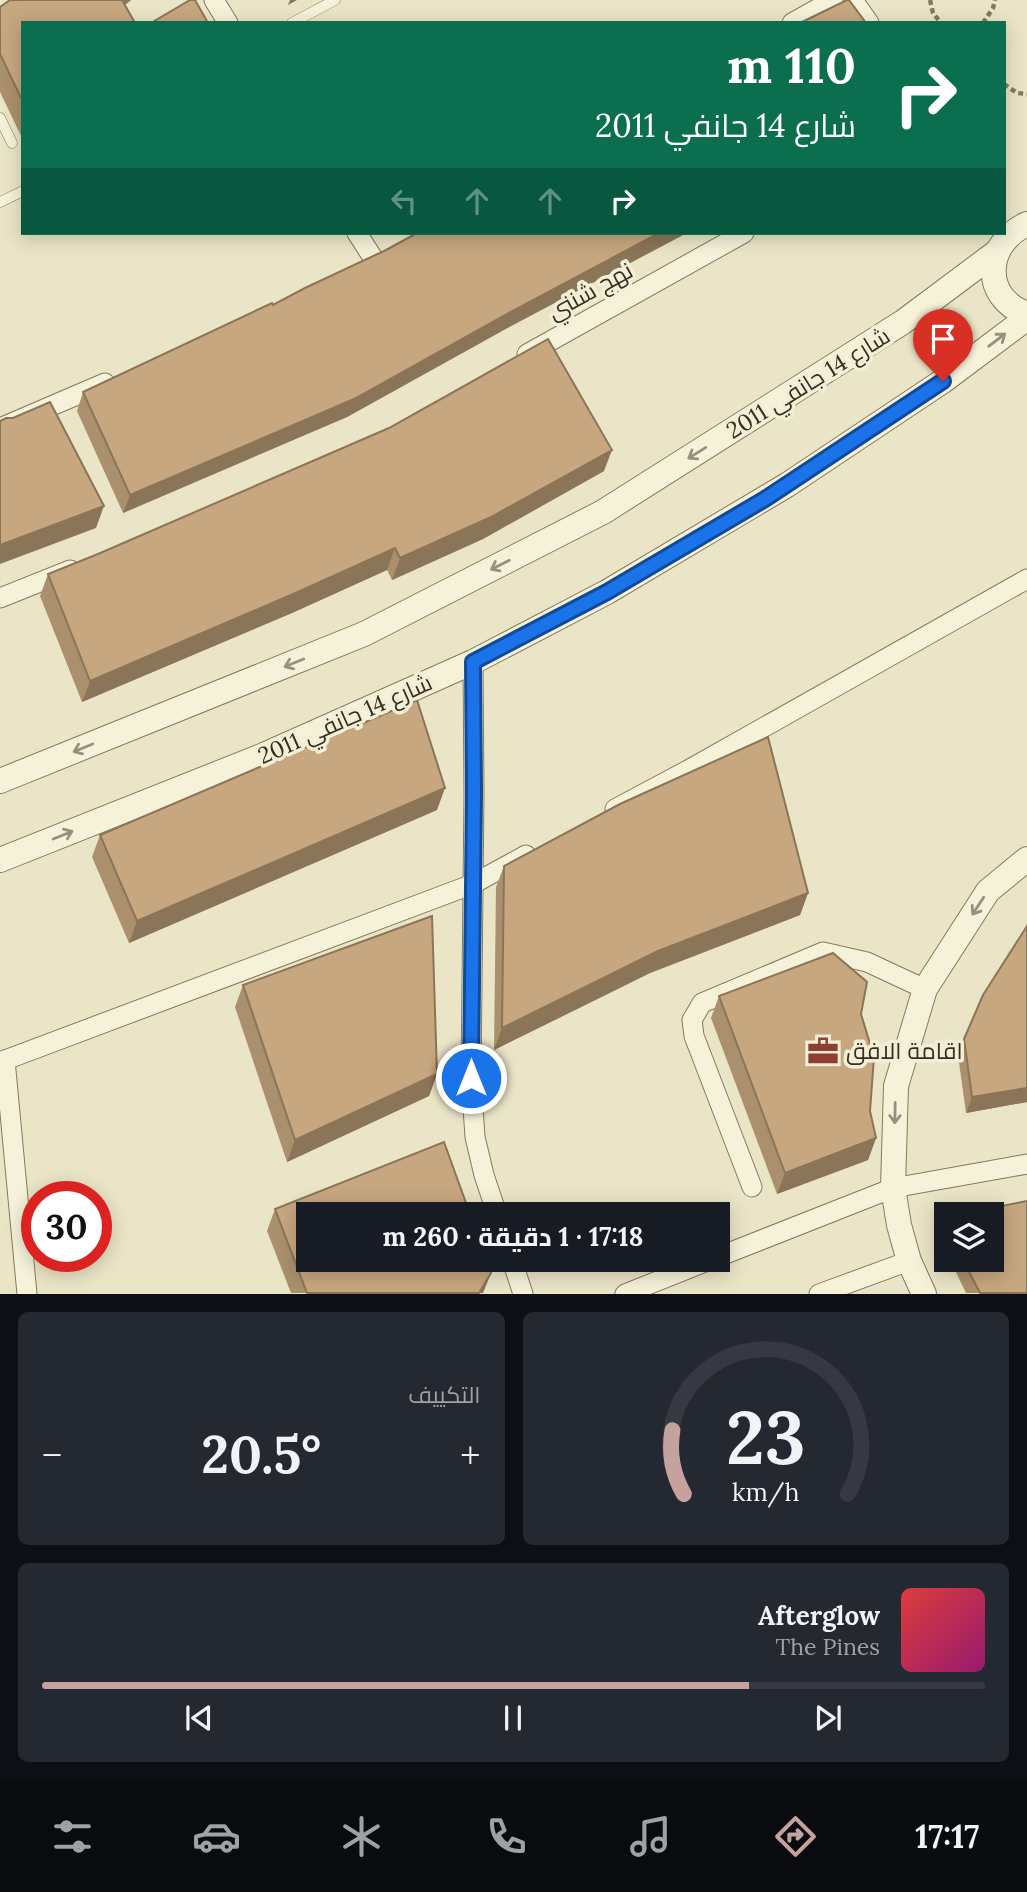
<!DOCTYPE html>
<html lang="ar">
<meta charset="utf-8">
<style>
:root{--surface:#171b24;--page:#242831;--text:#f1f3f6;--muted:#9ea1a6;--line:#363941;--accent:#c5a29e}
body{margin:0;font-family:Lora,Cairo,serif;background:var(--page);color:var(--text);direction:rtl;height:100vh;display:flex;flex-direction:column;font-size:26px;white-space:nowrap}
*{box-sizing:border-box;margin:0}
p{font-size:23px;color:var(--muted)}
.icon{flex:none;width:38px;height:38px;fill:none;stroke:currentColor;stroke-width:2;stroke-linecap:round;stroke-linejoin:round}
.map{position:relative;height:1294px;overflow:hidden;direction:ltr}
.drawer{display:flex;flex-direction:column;gap:18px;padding:18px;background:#0d0f14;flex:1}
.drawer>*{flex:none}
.top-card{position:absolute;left:21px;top:21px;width:985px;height:214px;border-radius:0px;box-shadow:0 4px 18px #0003;direction:rtl;background:#0b6e4f;color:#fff;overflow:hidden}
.tools{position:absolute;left:934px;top:1202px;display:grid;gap:14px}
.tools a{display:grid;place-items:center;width:70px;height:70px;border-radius:0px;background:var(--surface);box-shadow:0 4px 18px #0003;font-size:35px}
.speed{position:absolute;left:21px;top:1181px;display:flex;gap:14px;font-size:35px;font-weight:700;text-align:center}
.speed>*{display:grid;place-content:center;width:91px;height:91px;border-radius:50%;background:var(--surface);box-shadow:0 4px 18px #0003;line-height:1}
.speed .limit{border:10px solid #d22;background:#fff;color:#111}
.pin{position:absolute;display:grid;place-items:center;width:60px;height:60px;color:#fff;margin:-72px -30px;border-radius:50% 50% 50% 0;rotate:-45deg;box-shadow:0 0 7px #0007}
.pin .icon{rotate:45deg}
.me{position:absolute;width:77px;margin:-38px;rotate:0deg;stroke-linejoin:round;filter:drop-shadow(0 0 5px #0008)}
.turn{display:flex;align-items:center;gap:24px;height:147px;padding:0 35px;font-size:32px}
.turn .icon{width:91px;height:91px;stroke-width:2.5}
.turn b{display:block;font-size:49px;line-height:60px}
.lanes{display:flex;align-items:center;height:66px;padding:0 35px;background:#0003;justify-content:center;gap:35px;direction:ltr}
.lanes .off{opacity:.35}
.big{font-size:52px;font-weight:700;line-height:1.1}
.drawer .tile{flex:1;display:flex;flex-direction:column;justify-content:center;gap:10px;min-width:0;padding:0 24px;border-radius:10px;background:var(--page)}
.drawer .dial{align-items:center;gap:0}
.dial svg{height:182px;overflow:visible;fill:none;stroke:var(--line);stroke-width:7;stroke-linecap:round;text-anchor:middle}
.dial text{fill:var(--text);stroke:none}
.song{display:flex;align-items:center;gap:21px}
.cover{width:84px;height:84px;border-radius:10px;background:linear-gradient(135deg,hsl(0 70% 55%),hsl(320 70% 35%))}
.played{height:7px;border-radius:4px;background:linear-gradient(90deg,var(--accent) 75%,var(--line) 75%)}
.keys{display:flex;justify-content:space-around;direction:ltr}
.heat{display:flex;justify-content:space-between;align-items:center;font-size:38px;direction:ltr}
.drawer .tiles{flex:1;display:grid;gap:18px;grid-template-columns:1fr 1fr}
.tile:last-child{grid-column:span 2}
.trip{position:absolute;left:296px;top:1202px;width:434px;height:70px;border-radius:0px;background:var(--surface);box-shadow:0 4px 18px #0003;font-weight:700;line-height:70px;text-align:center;direction:rtl}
.tabs{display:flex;height:112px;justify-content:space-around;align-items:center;background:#090b0e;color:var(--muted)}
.tabs .icon{width:49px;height:49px}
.tabs .selected{color:var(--accent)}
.tabs b{font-size:32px;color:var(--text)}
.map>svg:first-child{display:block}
</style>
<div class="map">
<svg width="1027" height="1294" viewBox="0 0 1027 1294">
<rect width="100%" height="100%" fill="#ebe5c7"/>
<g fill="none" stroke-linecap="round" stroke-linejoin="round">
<defs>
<g id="service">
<path d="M292 23 335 0"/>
<path d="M0 118 12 143"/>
<path d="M0 202 23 191"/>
</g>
<g id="minor">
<path d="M214 0 228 23"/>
<path d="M853 0 869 23"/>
<path d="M792 23 833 0"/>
<path d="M357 233 373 258"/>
<path d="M527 354 744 233"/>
<path d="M0 428 105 383"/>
<path d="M0 598 70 570"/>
<path d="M473 662 474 794 471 1078 475 1137 484 1175 497 1214"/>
<path d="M615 809 688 770 1027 579"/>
<path d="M5 1060 27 1294"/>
<path d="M0 1062 473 884 526 855"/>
<path d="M752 1187 694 1036 692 1020 702 1003 823 952 867 962 925 989"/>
<path d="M718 1257 893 1188 1027 1164"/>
<path d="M512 1260 523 1294"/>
<path d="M625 1294 710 1260"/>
<path d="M819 1294 909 1261"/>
</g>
<g id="tertiary">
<path d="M1027 224C984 243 981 298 1027 314"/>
<path d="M0 781 364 634 603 512 903 322 998 251"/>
<path d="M0 860 264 755 473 662 607 592 787 485 943 381 1027 318"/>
<path d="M924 1294 909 1261 899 1225 893 1188 896 1086 925 989 988 891 1027 859"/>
</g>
</defs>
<use href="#service" stroke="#86785d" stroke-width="11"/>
<use href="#minor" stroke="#86785d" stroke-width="21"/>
<use href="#tertiary" stroke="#86785d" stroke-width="26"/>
<g stroke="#86785d" stroke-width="4.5" stroke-dasharray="5 3.5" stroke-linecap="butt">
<path d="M930 0 933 13 941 23"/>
<path d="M983 23 993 8 995 0"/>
<path d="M1004 84 1017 93 1027 94"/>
</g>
<use href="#service" stroke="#f6f2d9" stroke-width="10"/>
<use href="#minor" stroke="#f6f2d9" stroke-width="19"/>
<use href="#tertiary" stroke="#f6f2d9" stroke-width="24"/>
</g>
<g fill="#ab906d">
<path d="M10 0H131L125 5 23 23V140L0 92V7Z"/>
<path d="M273 305 502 331 347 417 123 513 77 411 83 392Z"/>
<path d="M604 471 483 539 392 580 387 570 292 613 82 702 40 596 48 574Z"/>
<path d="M437 810 129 943 92 857 100 835Z"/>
<path d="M504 866 808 893 800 915 650 973 494 1050 496 887Z"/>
<path d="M243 985 437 1074 429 1096 287 1162 235 1007Z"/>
<path d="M719 996 861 1014 870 1111 876 1138 868 1160 777 1194 711 1018Z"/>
<path d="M964 1039 1027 1102 966 1113 958 1055Z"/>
<path d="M275 1209 483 1293H291L267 1231Z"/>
<path d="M943 1218H947V1254L937 1234Z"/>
<path d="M950 1260H992L1027 1293H966Z"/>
</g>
<g fill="#8b7559">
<path d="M116 0H131L110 16Z"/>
<path d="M290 0H297L288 5Z"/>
<path d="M659 233H687L502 331 347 417 123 513 130 495 509 313Z"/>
<path d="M612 450 604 471 483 539 392 580 400 558Z"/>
<path d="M104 506 96 528 0 564V545Z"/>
<path d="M395 548 387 570 292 613 82 702 90 681Z"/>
<path d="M445 788 437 810 129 943 137 921Z"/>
<path d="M808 893 800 915 650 973 494 1050 502 1028 658 951Z"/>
<path d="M437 1074 429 1096 287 1162 295 1140Z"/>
<path d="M1027 1088V1102L966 1113 972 1097Z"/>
<path d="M876 1138 868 1160 777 1194 785 1173Z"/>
<path d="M491 1273 483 1293H479Z"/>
</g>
<g fill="#c7a77f" stroke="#8b7559" stroke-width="2">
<path d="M10 0H122L135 23H23V102L0 54V7Z"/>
<path d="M190 0H195L208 23H151Z"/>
<path d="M847 0H849L866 23H800Z"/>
<path d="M417 233H659L509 313 354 399 130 495 83 392 272 303 273 305 305 288 386 250Z"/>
<path d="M548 339 612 450 491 517 400 558 395 548 300 591 90 681 48 574 98 554 389 428Z"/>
<path d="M50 402 104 506 0 545V421L6 418H13Z"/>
<path d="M417 700 445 788 137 921 100 835Z"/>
<path d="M768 737 808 893 658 951 502 1028 504 866 620 804Z"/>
<path d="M432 916 437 1074 295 1140 243 985Z"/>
<path d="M1027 926V1088L972 1097 964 1039 983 995Z"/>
<path d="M833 953 867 982 861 1014 874 1057 870 1111 876 1138 785 1173 719 996Z"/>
<path d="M444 1142 470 1214H308V1260H486L491 1273 479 1293H307L275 1209Z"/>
<path d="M1027 1201V1293H980L963 1260H992V1214H962Z"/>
<path d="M943 1218H947V1226Z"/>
</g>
<defs><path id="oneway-shaft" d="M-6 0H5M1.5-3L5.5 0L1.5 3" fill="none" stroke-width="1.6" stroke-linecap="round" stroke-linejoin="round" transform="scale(1.75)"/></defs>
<g stroke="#96907c">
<use href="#oneway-shaft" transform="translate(997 340) rotate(-37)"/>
<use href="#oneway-shaft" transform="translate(697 453) rotate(148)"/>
<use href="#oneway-shaft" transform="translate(500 565) rotate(153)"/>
<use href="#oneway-shaft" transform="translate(294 663) rotate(158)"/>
<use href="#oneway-shaft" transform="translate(83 748) rotate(158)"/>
<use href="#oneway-shaft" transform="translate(63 835) rotate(-22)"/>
<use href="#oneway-shaft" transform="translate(978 906) rotate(123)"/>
<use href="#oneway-shaft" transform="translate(895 1113) rotate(91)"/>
</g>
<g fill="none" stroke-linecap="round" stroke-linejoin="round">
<defs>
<path id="route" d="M471 1078 474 793 473 662 607 592 765 499 943 381"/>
</defs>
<use href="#route" stroke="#114b97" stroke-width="18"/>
<use href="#route" stroke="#1a73e8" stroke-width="12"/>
</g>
<defs>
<symbol id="office-bare" viewBox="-9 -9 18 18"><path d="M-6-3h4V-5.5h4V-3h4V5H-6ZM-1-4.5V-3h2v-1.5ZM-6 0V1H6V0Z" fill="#903e32" stroke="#f3efd6" stroke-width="2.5" paint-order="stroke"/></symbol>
</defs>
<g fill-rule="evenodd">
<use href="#office-bare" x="801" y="1029" width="44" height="44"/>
</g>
<g text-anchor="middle" stroke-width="7" stroke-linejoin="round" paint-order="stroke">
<g font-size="23" fill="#372e20" stroke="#f3efd6">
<text transform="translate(590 291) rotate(-29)" y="8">نهج شنني</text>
<text transform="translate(808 383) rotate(-32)" y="8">شارع 14 جانفي 2011</text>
<text transform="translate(345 719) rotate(-24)" y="8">شارع 14 جانفي 2011</text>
</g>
<g font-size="23" fill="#372e20" stroke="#f3efd6" text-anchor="start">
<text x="846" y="1059">اقامة الافق</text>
</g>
</g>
</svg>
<div class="tools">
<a><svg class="icon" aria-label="layers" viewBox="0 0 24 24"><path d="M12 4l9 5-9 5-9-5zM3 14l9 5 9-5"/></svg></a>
</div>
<div class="speed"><div class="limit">30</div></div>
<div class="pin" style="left:943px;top:381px;background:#d93025"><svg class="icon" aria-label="arrive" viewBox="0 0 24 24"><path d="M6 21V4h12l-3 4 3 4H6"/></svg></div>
<svg class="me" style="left:471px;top:1078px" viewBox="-20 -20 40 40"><circle r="17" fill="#1a73e8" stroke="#fff" stroke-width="3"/><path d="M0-11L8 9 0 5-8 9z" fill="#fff"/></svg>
<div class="trip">17:18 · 1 دقيقة · 260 m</div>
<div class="top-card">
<div class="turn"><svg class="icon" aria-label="right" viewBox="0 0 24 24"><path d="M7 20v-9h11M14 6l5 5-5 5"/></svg><div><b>110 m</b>شارع 14 جانفي 2011</div></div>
<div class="lanes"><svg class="icon off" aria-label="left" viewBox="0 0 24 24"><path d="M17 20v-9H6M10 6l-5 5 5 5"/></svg><svg class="icon off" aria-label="ahead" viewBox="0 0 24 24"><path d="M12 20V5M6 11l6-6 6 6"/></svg><svg class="icon off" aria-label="ahead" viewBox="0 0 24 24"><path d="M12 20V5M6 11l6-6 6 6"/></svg><svg class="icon" aria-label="right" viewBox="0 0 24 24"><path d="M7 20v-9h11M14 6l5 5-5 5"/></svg></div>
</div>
</div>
<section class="drawer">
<div class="tiles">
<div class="tile dial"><svg viewBox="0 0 100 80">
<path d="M14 69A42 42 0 1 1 86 69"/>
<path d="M14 69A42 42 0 0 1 9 41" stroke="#c5a29e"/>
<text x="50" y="56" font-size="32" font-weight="700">23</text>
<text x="50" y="72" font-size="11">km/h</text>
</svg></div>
<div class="tile"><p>التكييف</p>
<div class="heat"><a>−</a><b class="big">20.5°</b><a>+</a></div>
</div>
<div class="tile">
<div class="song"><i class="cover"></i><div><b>Afterglow</b><p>The Pines</p></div></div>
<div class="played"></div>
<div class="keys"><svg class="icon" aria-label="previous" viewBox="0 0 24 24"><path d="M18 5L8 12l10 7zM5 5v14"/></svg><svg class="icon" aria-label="pause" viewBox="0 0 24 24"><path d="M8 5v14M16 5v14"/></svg><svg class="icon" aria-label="next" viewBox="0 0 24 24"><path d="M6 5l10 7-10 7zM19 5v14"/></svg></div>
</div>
</div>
</section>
<nav class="tabs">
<b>17:17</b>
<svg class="icon selected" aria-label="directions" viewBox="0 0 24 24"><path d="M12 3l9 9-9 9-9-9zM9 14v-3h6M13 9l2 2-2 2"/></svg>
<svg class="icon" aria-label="music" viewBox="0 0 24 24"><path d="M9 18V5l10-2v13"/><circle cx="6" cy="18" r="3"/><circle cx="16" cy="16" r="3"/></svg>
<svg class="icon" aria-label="phone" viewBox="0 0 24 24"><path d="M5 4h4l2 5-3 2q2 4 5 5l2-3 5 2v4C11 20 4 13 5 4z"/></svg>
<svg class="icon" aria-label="climate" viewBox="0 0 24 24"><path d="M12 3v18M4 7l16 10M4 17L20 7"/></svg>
<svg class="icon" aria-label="car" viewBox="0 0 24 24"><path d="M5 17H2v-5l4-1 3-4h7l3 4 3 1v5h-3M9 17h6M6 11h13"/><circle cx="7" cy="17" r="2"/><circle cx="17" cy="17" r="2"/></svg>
<svg class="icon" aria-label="filters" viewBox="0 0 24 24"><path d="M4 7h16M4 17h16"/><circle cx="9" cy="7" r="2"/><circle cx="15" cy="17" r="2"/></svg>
</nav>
